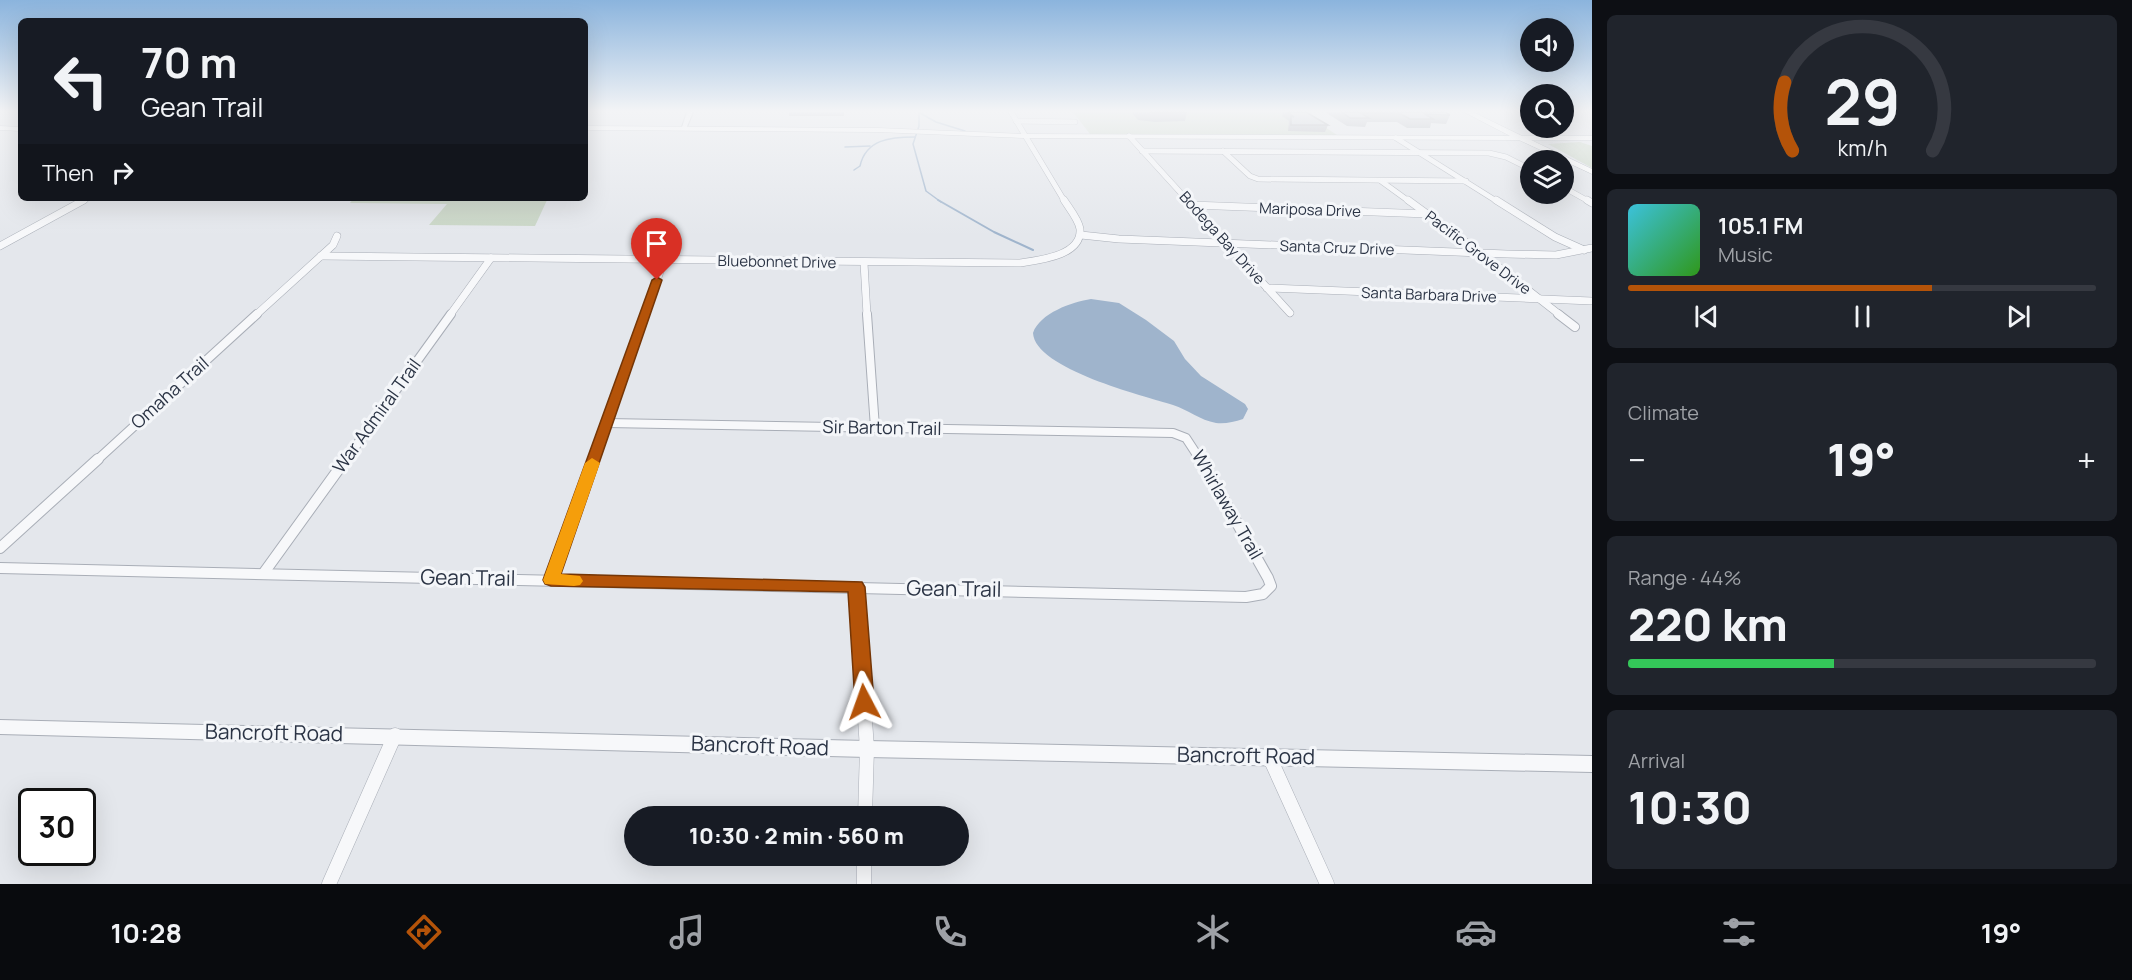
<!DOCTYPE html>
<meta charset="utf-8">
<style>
:root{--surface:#171b24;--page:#20242c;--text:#f1f3f6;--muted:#9ea1a6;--line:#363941;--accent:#b45309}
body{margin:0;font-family:Manrope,sans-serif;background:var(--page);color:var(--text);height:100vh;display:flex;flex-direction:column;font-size:22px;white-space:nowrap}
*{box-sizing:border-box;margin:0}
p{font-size:20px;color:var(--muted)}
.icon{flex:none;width:33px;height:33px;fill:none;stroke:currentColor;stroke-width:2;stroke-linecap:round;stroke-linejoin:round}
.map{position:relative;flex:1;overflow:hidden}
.sheet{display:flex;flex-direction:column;gap:15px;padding:15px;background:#0d0f14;width:540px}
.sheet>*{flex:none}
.banner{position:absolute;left:18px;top:18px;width:570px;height:183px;border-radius:9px;box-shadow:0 6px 24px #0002;background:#171b24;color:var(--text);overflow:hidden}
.controls{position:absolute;left:1520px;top:18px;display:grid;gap:12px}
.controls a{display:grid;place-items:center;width:54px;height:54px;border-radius:50%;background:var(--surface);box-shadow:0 6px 24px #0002;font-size:30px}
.speed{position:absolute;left:18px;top:788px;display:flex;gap:12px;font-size:30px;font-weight:700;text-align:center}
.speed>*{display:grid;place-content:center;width:78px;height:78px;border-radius:50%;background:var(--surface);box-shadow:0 6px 24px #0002;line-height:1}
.speed .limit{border:3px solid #111;border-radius:9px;background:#fff;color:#111}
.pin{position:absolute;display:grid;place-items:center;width:51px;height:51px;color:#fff;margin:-62px -26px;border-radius:50% 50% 50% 0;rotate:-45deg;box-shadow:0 0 6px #0007}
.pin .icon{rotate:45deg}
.me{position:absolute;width:66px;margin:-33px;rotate:356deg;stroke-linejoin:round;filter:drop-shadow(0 0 4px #0008)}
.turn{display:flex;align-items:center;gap:21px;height:126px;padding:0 24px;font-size:27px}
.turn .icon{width:78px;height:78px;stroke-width:2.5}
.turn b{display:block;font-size:42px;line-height:51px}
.then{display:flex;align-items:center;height:57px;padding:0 24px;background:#0003;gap:12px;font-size:22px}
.big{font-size:45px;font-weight:800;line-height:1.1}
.sheet .tile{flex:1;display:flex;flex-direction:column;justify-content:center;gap:9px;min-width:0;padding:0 21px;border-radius:9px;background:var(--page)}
.sheet .dial{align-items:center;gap:0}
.dial svg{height:156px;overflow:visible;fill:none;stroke:var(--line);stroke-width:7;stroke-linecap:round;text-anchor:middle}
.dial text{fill:var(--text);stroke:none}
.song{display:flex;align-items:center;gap:18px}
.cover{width:72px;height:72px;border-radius:9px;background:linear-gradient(135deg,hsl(190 70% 55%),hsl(110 70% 35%))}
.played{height:6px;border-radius:3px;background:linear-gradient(90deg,var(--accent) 65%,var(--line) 65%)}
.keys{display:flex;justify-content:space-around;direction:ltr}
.heat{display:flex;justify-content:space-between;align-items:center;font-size:33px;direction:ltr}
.charge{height:9px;border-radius:4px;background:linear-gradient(90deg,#34c759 44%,var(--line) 0)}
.trip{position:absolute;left:624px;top:806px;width:345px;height:60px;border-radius:30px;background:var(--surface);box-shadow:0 6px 24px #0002;font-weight:800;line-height:60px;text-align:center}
.dock{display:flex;height:96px;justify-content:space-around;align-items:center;background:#090b0e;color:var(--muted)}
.dock .icon{width:42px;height:42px}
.dock .selected{color:var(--accent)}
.dock b{font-size:27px;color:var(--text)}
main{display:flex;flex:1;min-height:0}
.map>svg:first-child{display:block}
</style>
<main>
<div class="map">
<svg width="1592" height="884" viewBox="0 0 1592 884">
<rect width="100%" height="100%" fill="#e4e7ec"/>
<g fill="#c9d6c5">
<path d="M1073 112H1302L1337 135 1090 134Z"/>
<path d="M1580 142 1592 146V168L1548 144Z"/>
<path d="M354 198H548L535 226 429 225 447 204 350 203Z"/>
</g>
<path fill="#9fb4cc" d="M1091 299 1119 303 1146 320 1174 341 1185 359 1201 376 1245 404 1248 409 1243 419C1234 422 1225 424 1216 423 1200 420 1188 410 1173 405 1144 396 1035 369 1033 333 1040 313 1072 302 1091 299Z"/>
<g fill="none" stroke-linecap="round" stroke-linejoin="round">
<g stroke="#9fb4cc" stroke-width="1.5">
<path d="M919 112V126L913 144 926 191 941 202"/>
<path d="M920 113 936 122 965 131"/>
<path d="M845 147 870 146"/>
<path d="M854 170 860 166C866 139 891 137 915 137"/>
</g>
<path stroke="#9fb4cc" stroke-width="2" d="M938 200 994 232 1033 250"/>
<defs>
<g id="minor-far4">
<path d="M1011 112 1065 202"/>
<path d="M1016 121 1075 122"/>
<path d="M1129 136 1189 202"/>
<path d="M1396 138 1498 202"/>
<path d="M1142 151 1489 153 1506 157 1530 169"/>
<path d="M1223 151 1250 176 1258 179 1466 181"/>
<path d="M1381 181 1410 202"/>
<path d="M1563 187 1590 202"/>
<path d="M81 202 88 198"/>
</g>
<g id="minor-far3">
<path d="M1187 200 1290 313"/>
<path d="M1408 200 1482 254 1560 315"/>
<path d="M1496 200 1555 237 1584 250"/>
<path d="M1587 200 1592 203"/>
<path d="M1192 205 1427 214"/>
<path d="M1081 235 1119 239 1507 254 1556 255 1592 248"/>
<path d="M0 246 84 200"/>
<path d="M321 256 1020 263C1039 260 1082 256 1080 229 1079 220 1069 208 1064 200"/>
<path d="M864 263 867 315"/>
<path d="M1267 288 1592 301"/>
<path d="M256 315 333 245 337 236"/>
<path d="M450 315 491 258"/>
<path d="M645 315 664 260"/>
</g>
<g id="minor-far2">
<path d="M867 314 875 428"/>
<path d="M1558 314 1575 327"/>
<path d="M607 423 1173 433 1186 438 1201 461"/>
<path d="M96 461 257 314"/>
<path d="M345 461 451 314"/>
<path d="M593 461 645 314"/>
</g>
<g id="minor-far1">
<path d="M0 548 98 459"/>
<path d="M0 568 1246 597 1263 594 1271 586 1268 578 1201 459"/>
<path d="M263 574 346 459"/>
<path d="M551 580 594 459"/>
<path d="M856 587 860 647"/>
</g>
<g id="minor">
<path d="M860 645 867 749 865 816"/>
<path d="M1269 756 1327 884"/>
<path d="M864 855V884"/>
<path d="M329 884 395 735"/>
</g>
<g id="tertiary">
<path d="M687 112H693L686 129 681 130Z"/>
<path d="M0 720 867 741 1592 756V772L867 757 0 734Z"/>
</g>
<g id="secondary">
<path d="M1464 112H1473L1522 136H1592V140H1531L1592 169V174L1519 140 1024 138 878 132 585 130V126L878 128 1024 134 1510 136Z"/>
<path d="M0 126 21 127V131L0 130Z"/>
</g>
</defs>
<use href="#minor-far4" stroke="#a9aeb7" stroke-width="6"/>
<use href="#minor-far3" stroke="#a9aeb7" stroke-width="8"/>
<use href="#minor-far2" stroke="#a9aeb7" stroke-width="10"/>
<use href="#minor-far1" stroke="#a9aeb7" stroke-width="12"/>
<use href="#minor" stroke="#a9aeb7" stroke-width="15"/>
<use href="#tertiary" stroke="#a9aeb7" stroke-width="2"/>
<use href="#secondary" stroke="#a9aeb7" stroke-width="1"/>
<use href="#minor-far4" stroke="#f7f8fa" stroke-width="5"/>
<use href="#minor-far3" stroke="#f7f8fa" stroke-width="7"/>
<use href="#minor-far2" stroke="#f7f8fa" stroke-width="8"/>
<use href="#minor-far1" stroke="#f7f8fa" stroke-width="10"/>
<use href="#minor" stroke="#f7f8fa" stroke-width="14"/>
<use href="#tertiary" fill="#f7f8fa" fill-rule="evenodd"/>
<use href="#secondary" fill="#fff" fill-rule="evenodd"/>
</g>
<g fill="#a1a5ae">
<rect x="789" y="112" width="55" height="4"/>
<path d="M1131 112H1187L1185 121 1155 122 1138 120Z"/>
<path d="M1283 112H1306L1328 125 1325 132 1288 131 1289 121 1282 116Z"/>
<path d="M1325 112H1445L1450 115 1446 124 1431 123 1430 128H1407L1397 122H1367L1365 127 1347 126Z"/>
</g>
<g fill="#bbc0ca" stroke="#83868d" stroke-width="1.5">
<path d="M1150 112H1187L1157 113Z"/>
<path d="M1288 112H1306L1328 125H1291V116L1294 117Z"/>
<path d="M1342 112H1445L1450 115 1425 114 1433 119H1410L1401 114 1361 113 1369 118H1350Z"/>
</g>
<linearGradient id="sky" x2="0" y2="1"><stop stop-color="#8bb4dd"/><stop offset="0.47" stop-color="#f3f4f6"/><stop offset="1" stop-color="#f3f4f6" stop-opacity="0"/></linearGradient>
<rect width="1592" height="236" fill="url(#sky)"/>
<path fill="#b45309" stroke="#753606" stroke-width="1.5" d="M657 277 662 280 561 574 862 582 865 587 874 702 871 708 864 710 857 708 855 702 848 592 551 586 545 584 543 580 652 280Z"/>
<path fill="#f59e0b" d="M592 458 600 463 561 574 580 576 583 581 580 585 574 586 545 584 543 580 585 463Z"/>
<g text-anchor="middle" stroke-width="6" stroke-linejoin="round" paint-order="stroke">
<g font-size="15" fill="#2b3445" stroke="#f4f6f9">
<text transform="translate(1310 210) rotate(2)" y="5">Mariposa Drive</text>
<text transform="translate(1222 238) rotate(48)" y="5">Bodega Bay Drive</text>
<text transform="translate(1337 248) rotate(2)" y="5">Santa Cruz Drive</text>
<text transform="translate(1478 253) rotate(37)" y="5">Pacific Grove Drive</text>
<text transform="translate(777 262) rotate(1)" y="5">Bluebonnet Drive</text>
<text transform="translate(1429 295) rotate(2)" y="5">Santa Barbara Drive</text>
</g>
<g font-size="18" fill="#2b3445" stroke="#f4f6f9">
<text transform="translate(170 393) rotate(-42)" y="6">Omaha Trail</text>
<text transform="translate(377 416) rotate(-54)" y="6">War Admiral Trail</text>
<text transform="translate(882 428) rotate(1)" y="6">Sir Barton Trail</text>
<text transform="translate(1227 505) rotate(60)" y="6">Whirlaway Trail</text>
</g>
<g font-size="21" fill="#2b3445" stroke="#f4f6f9">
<text transform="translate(468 578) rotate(1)" y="7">Gean Trail</text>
<text transform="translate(954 589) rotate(1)" y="7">Gean Trail</text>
<text transform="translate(274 733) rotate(1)" y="7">Bancroft Road</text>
<text transform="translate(760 746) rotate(2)" y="7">Bancroft Road</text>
<text transform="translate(1246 756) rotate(1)" y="7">Bancroft Road</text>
</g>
</g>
</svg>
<div class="controls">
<a><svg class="icon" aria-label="sound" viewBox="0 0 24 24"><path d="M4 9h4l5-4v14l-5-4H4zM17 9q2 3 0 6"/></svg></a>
<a><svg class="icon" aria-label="search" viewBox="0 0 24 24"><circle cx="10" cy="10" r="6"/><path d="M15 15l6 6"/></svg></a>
<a><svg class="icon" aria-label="layers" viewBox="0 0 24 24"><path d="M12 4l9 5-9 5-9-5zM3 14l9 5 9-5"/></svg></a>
</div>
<div class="speed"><div class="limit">30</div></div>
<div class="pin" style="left:657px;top:280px;background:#d93025"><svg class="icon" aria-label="arrive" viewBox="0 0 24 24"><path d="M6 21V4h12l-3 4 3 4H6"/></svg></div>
<svg class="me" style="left:864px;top:702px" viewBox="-20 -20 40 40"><path d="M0-17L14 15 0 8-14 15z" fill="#b45309" stroke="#fff" stroke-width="4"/></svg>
<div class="trip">10:30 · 2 min · 560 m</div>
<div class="banner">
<div class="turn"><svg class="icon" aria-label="left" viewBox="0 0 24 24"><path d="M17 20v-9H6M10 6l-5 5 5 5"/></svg><div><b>70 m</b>Gean Trail</div></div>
<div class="then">Then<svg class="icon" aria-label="right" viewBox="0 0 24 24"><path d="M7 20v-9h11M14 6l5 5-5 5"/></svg></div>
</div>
</div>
<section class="sheet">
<div class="tile dial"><svg viewBox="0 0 100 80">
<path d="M14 69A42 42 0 1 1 86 69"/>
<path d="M14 69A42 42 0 0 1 10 34" stroke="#b45309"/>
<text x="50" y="56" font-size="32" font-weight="700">29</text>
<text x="50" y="72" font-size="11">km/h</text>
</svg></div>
<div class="tile">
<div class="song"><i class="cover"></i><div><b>105.1 FM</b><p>Music</p></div></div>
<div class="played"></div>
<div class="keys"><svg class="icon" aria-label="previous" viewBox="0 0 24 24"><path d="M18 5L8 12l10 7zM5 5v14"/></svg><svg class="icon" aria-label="pause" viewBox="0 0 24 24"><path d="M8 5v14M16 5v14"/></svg><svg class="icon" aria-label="next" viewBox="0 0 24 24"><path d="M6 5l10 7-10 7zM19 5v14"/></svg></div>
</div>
<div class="tile"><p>Climate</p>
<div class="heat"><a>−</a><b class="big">19°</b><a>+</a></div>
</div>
<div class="tile"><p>Range · 44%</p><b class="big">220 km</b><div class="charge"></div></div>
<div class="tile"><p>Arrival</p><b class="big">10:30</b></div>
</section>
</main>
<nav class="dock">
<b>10:28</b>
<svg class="icon selected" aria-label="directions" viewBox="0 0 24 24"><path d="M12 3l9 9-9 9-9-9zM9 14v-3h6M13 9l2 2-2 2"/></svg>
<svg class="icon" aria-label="music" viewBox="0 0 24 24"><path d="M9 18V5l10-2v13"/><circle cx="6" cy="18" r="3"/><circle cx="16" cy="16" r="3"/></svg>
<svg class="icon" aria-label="phone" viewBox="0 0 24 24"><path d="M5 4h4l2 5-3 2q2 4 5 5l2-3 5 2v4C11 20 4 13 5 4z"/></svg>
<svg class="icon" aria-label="climate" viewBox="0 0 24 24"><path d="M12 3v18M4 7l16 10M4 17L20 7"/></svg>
<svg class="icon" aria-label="car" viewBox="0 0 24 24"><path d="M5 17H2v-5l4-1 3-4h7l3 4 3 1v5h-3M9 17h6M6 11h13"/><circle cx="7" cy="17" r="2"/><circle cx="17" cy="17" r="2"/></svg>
<svg class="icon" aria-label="filters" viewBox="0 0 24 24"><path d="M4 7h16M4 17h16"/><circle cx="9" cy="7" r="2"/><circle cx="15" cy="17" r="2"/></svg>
<b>19°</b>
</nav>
